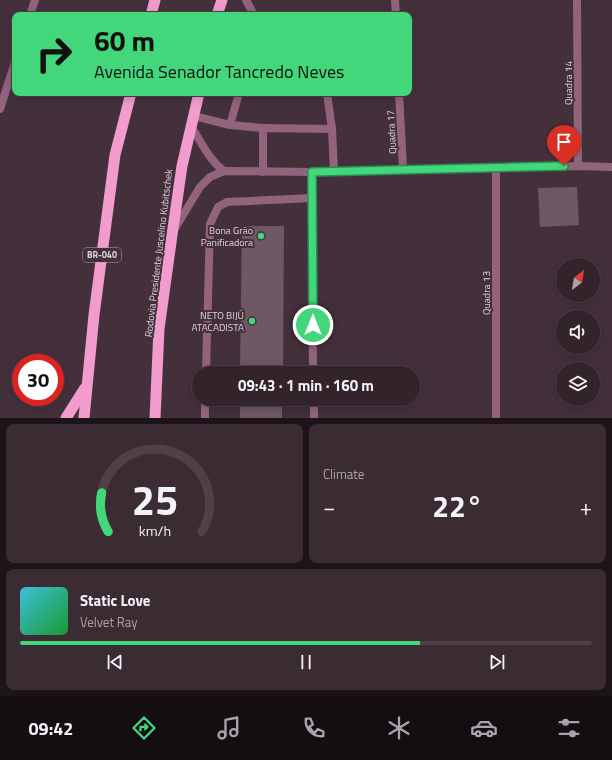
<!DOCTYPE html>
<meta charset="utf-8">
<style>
:root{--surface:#33242c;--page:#3b2c34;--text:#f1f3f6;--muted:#a9a4a9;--line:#4e4148;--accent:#43d77b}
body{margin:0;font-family:"Titillium Web",sans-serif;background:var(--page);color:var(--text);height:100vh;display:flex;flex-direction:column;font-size:15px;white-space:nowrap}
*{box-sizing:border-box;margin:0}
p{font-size:13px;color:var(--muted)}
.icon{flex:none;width:22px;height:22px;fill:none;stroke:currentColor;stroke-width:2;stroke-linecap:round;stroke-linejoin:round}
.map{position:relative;height:418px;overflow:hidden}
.details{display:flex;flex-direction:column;gap:6px;padding:6px;background:#1c1418;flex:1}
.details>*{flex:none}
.guide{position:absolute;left:12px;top:12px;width:400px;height:84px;border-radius:8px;box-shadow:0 2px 10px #0003,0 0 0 1px var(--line);background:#43d77b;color:#111;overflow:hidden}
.needle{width:26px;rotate:31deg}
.fabs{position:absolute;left:556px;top:258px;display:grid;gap:8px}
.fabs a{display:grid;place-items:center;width:44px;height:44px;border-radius:50%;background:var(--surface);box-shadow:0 2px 10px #0003,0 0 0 1px var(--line);font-size:20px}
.speed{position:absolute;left:12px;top:354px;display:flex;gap:8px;font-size:20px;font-weight:700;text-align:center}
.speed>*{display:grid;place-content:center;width:52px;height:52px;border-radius:50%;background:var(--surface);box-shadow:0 2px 10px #0003,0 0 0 1px var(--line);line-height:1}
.speed .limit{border:6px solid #d22;background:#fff;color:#111}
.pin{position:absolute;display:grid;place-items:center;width:34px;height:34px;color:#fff;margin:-41px -17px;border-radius:50% 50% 50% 0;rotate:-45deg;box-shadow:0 0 4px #0007}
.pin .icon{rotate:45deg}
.me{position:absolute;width:44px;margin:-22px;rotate:0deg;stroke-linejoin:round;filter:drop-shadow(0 0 3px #0008)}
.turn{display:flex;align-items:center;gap:14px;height:84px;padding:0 16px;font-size:18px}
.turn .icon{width:52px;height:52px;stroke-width:2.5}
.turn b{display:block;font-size:28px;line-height:34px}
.big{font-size:30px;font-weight:700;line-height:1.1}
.details .tile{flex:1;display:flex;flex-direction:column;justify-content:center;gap:6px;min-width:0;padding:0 14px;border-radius:8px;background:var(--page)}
.details .dial{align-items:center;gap:0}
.dial svg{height:104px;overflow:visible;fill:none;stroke:var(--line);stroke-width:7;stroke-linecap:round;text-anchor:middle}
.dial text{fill:var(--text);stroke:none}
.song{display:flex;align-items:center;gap:12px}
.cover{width:48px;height:48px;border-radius:6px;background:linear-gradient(135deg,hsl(190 70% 55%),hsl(130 70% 35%))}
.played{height:4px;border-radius:2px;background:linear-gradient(90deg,var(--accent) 70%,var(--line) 70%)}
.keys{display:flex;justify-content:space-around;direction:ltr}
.heat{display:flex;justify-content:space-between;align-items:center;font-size:22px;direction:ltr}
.details .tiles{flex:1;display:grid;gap:6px;grid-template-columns:1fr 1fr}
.tile:last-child{grid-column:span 2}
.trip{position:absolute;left:192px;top:366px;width:228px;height:40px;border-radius:20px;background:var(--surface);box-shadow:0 2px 10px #0003,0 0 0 1px var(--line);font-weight:700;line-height:40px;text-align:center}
.menu{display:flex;height:64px;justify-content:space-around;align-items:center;background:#140e12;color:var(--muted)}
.menu .icon{width:28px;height:28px}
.menu .active{color:var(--accent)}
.menu b{font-size:18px;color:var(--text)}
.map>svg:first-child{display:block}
</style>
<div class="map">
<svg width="612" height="418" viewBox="0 0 612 418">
<rect width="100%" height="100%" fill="#44303b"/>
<g fill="#6e5864">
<path d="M577 187 579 225 540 227 538 188Z"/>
<path d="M242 226H284L283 373H240Z"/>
<rect x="240" y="399" width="42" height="19"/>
</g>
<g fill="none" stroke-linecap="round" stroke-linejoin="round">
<g stroke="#93637e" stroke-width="8">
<path d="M246 0 254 15"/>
<path d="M327 93 332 129"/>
<path d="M194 116 230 125 263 128"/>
<path d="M230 125 239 93"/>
<path d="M263 172V128L332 129 334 171"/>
<path d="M206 373 210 224 218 207 227 202 313 198"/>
<path d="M205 418V399"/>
</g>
<g stroke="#93637e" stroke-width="8">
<path d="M395 0 396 15"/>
<path d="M577 0 578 166"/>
<path d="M30 15 35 0"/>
<path d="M399 93 403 169"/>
<path d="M0 109 15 62"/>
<path d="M496 168V418"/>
<path d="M312 172 313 373"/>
<path d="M314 399V418"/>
</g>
<g stroke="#93637e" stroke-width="8">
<path d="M192 128C202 143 209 160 224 171"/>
<path d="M174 230 200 187 210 177 224 171 312 172 578 166 612 167"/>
</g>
<g stroke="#f19ccc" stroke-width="11">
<path d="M151 15 155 0"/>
<path d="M217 15 222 0"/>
<path d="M66 418 85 388"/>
<path d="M84 418 94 315 115 155 131 93"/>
<path d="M155 418 159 329 172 235 182 166 199 93"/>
</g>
</g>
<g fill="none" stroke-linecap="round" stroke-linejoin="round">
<defs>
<path id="route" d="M313 325 312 172 564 166"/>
</defs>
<use href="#route" stroke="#2c8c50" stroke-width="10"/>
<use href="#route" stroke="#43d77b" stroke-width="7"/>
</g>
<g fill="#43d77b" stroke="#44303b" stroke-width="1.5">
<circle cx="261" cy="236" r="4"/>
<circle cx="252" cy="321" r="4"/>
</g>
<g text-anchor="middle" stroke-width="4" stroke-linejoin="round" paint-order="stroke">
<rect fill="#44303b" stroke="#b1a1aa" stroke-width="1" x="83" y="248" width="38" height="14" rx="3"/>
<g font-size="9" font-weight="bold" fill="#e0d2d9">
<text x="102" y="258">BR-040</text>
</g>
<g font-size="10" fill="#e0d2d9" stroke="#44303b">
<text transform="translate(568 83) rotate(-90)" y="4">Quadra 14</text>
<text transform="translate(391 132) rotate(-93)" y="4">Quadra 17</text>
<text transform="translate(158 253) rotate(-83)" y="4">Rodovia Presidente Juscelino Kubitschek</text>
<text transform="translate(486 293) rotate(-90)" y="4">Quadra 13</text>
</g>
<g font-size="10" fill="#e0d2d9" stroke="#44303b" text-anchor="end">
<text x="253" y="234">Bona Grão<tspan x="253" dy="12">Panificadora</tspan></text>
<text x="244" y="319">NETO BIJÚ<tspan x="244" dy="12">ATACADISTA</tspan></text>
</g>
</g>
</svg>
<div class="fabs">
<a><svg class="needle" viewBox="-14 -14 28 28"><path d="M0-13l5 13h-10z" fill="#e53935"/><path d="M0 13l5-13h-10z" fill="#a9a4a9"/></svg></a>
<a><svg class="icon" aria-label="sound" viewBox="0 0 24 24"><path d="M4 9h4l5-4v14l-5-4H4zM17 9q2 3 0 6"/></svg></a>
<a><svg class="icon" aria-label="layers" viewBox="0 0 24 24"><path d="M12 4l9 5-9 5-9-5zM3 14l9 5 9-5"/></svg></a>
</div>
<div class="speed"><div class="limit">30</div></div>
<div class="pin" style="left:564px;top:166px;background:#d93025"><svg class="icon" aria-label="arrive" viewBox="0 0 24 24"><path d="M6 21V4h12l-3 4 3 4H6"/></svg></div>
<svg class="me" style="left:313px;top:325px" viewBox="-20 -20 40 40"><circle r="17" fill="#43d77b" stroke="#fff" stroke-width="3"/><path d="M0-11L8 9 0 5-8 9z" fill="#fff"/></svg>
<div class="trip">09:43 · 1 min · 160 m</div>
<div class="guide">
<div class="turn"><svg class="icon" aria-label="right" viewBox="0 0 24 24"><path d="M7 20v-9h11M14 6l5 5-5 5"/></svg><div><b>60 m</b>Avenida Senador Tancredo Neves</div></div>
</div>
</div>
<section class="details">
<div class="tiles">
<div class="tile dial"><svg viewBox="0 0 100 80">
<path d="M14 69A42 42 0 1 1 86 69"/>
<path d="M14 69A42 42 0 0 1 9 39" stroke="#43d77b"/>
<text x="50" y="56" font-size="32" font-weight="700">25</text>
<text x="50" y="72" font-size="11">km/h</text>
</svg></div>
<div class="tile"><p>Climate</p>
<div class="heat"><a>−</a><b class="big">22°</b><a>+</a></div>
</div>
<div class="tile">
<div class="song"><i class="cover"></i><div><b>Static Love</b><p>Velvet Ray</p></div></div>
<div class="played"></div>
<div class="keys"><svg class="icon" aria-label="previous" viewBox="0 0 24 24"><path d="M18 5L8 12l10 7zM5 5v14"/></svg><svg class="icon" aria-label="pause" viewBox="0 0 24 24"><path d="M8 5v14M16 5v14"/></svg><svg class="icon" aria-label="next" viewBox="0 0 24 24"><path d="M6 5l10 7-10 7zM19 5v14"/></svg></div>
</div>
</div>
</section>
<nav class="menu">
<b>09:42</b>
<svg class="icon active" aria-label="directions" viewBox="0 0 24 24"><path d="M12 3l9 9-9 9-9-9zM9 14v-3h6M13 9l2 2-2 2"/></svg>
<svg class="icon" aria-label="music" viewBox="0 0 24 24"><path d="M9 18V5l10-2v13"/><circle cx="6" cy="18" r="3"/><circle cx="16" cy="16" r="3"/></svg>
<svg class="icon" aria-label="phone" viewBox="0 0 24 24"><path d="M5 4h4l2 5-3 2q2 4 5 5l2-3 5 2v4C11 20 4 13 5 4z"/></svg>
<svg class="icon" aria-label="climate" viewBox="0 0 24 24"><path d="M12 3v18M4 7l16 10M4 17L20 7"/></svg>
<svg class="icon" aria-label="car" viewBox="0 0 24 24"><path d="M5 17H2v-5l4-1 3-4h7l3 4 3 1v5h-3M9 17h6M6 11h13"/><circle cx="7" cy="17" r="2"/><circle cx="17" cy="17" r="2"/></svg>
<svg class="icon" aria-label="filters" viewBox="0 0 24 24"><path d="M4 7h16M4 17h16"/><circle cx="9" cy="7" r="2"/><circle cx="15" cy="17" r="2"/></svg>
</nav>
